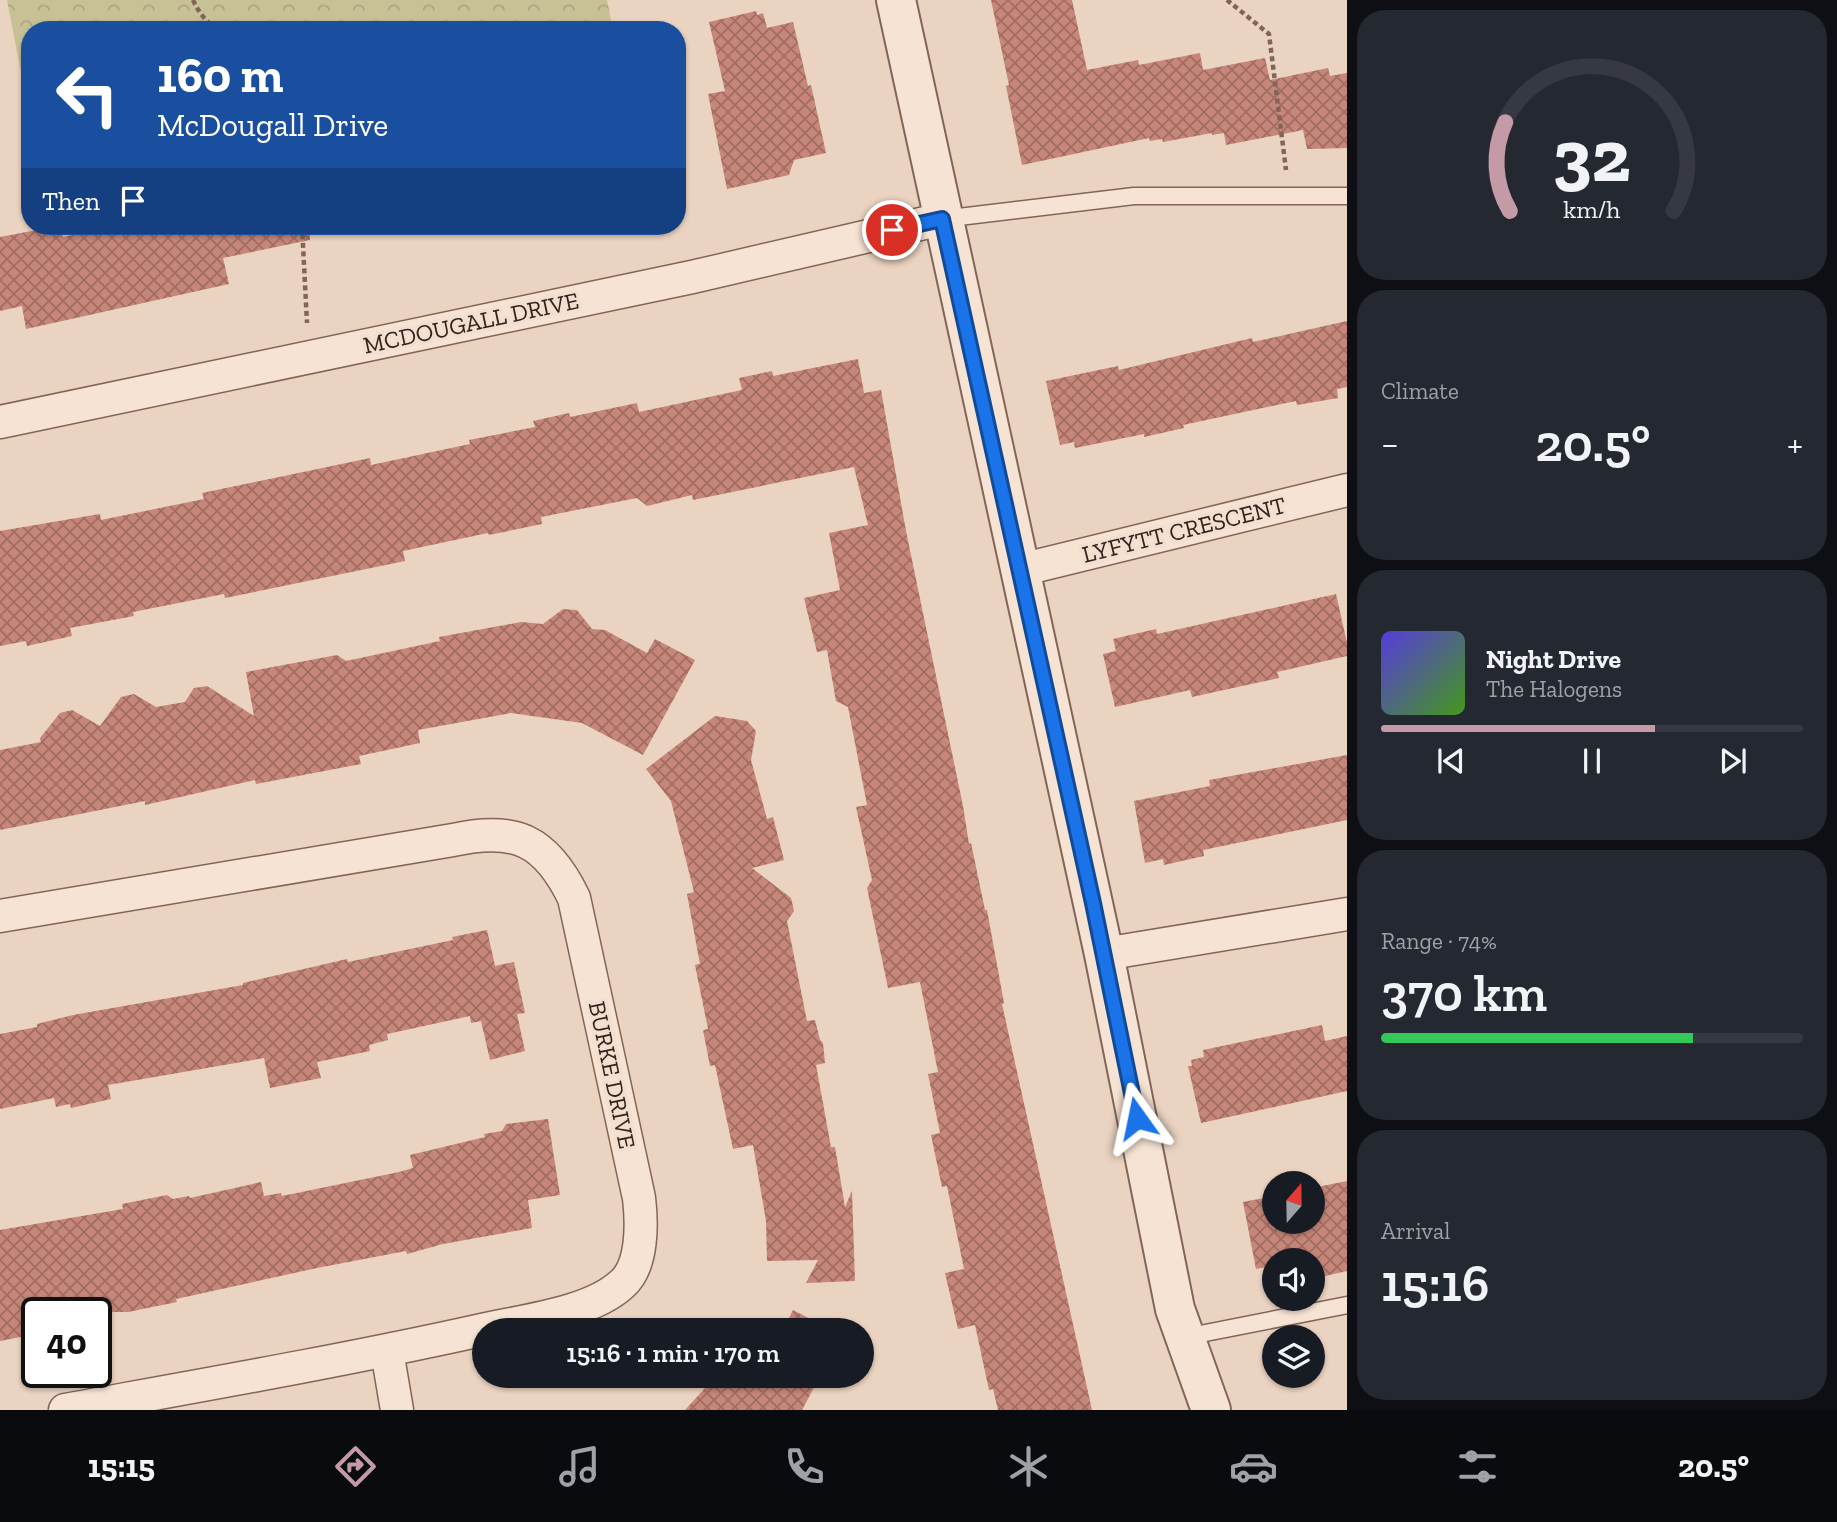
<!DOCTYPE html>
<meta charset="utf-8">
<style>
:root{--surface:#171b24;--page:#242831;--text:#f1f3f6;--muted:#9ea1a6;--line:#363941;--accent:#c49aa7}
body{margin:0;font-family:"Zilla Slab",serif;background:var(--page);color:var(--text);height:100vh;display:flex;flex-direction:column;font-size:26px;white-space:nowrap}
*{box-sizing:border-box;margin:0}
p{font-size:23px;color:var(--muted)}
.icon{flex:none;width:38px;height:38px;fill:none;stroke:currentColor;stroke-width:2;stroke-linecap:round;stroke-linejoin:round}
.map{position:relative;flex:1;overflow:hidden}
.drawer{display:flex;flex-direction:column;gap:10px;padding:10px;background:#0d0f14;width:490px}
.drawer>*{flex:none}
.banner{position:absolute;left:21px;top:21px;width:665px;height:214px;border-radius:28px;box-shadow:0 2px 5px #0004;background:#1a4fa0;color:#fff;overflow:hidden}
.needle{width:46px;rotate:20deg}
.tools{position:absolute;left:1262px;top:1171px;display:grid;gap:14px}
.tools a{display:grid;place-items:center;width:63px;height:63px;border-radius:50%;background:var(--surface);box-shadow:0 2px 5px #0004;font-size:35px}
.speed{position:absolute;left:21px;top:1297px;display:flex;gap:14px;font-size:35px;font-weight:700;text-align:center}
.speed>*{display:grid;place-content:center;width:91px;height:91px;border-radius:50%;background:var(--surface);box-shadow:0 2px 5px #0004;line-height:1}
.speed .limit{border:4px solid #111;border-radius:10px;background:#fff;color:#111}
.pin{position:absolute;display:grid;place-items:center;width:60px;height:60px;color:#fff;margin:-30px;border:4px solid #fff;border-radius:50%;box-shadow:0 2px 7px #0007}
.me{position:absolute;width:77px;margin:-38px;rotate:348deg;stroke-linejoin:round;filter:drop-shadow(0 0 5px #0008)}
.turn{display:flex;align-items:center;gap:24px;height:147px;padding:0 21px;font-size:32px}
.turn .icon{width:91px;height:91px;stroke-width:2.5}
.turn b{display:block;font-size:49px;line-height:60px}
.then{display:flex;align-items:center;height:66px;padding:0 21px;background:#0003;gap:14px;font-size:26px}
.big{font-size:52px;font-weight:600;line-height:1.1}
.drawer .tile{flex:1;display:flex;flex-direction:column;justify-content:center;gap:10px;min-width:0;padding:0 24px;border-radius:28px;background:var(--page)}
.drawer .dial{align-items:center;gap:0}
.dial svg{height:182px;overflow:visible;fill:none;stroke:var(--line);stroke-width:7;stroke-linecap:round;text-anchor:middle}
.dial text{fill:var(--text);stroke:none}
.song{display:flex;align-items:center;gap:21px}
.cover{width:84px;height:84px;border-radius:10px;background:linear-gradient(135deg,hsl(250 70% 55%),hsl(100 70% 35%))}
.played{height:7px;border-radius:4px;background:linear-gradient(90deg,var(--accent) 65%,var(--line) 65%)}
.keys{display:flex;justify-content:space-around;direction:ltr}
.heat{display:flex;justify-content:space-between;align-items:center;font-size:38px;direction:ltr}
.charge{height:10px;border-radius:5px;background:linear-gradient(90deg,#34c759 74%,var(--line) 0)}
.trip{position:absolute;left:472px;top:1318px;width:402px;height:70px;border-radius:35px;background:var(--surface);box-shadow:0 2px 5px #0004;font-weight:600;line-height:70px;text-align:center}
.dock{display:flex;height:112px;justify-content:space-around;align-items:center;background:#090b0e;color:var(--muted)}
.dock .icon{width:49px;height:49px}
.dock .current{color:var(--accent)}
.dock b{font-size:32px;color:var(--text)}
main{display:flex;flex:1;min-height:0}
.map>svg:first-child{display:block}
</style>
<main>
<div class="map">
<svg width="1347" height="1410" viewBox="0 0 1347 1410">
<defs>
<pattern id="forest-crowns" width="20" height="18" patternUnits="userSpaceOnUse" patternTransform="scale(1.75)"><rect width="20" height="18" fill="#c7c195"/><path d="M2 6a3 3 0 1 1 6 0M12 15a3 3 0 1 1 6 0" fill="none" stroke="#aba680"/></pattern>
<pattern id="building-cross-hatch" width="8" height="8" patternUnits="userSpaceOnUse" patternTransform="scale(1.75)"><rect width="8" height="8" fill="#c68679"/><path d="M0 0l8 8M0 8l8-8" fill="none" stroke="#a16d63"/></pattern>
</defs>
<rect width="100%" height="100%" fill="#ead3c0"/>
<path fill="url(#forest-crowns)" d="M7 0H607L613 30H30V119Z"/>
<g fill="url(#building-cross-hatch)">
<path d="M991 0H1072L1087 70 1138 60 1139 65 1200 53 1203 70 1265 58 1270 80 1328 68 1330 76 1347 73V148L1307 149 1303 130 1226 145 1224 133 1212 135V133L1163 142 1162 139 1150 141 1149 138 1022 165 1006 86 1009 85Z"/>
<path d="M756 11 757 15 763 13 767 28 793 22 808 86 811 85 826 153 794 160 789 175 727 189 708 94 725 91 709 22Z"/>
<path d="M58 226H61L63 237 113 226H309L310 240 223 258 229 284 26 329 22 306 0 311V237Z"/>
<path d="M1347 321V387L1337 389 1338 398 1297 405 1296 401 1183 425 1184 428 1144 437V434L1075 448 1074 442 1060 445 1046 381 1118 366 1119 370 1252 338 1253 342Z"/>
<path d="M858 359 864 393 881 390 906 531 963 806 969 844 971 843 985 910H987L1004 1003 1002 1004 1092 1410H998L993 1389 989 1390 975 1325 958 1329 945 1273 964 1269 947 1186 942 1187 931 1135 940 1133 928 1074 938 1072 920 982 888 988 867 888 872 880 856 807 867 805 848 707 836 701 827 650 817 652 804 598 840 590 829 533 868 525 854 467 693 500 692 495 647 506 637 498 541 517 542 524 489 535 488 533 403 551 405 561 225 598 224 594 133 612 134 616 70 628 72 636 27 646 26 641 0 646V531L100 514 101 520 204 499 202 493 308 471 370 458 371 465 470 444 469 440 535 427 533 421 569 413 570 417 637 403 639 412 742 390 739 378 772 371 773 376Z"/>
<path d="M1336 594 1347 643V656L1277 672 1279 678 1192 697 1190 690 1115 707 1103 654 1116 651 1113 639 1156 629 1157 634Z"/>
<path d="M563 609 577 610 592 629 605 630 647 653 655 639 695 660 643 755 582 723 511 713 418 730 420 743 359 756 361 764 256 784 255 780 145 805V801L0 830V750L41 742 40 738 60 713 72 710 100 726 121 697 134 694 156 707 185 702 194 688 207 686 254 716 246 672 337 655 346 661 440 641 439 637 521 622 543 624Z"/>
<path d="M715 716 747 721 756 731 751 760 767 819 773 817 784 860 752 868 791 898 794 911 787 921 807 1021 815 1020 820 1040 823 1043 825 1063 816 1065 831 1147H835L845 1207 852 1191 855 1281 806 1283 818 1260 767 1261 766 1221 753 1145 733 1149 715 1065 710 1066 703 1030 708 1029 695 965 700 964 687 894 694 892 671 801 646 769Z"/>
<path d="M1347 755V820L1203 850 1204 856 1164 865 1163 859 1145 863 1134 801 1210 786 1209 780Z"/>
<path d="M487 930 495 966 514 962 525 1013 517 1014 525 1051 490 1060 481 1021 471 1023 470 1016 387 1034 388 1040 369 1045 370 1051 317 1062 321 1078 270 1088 264 1058 108 1085 111 1099 71 1108 70 1104 56 1107 54 1098 0 1109V1034L37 1027V1024L73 1015 243 985V983L347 959 348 962 453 940 452 937Z"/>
<path d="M1322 1025 1325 1041 1347 1036V1091L1201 1123 1188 1066H1192L1191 1060 1204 1057 1203 1050Z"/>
<path d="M548 1119 560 1195 528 1200 532 1228 443 1244 407 1254 406 1251 317 1268 176 1299 177 1302 128 1312H31L36 1334 0 1341V1230L123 1209 122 1204 167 1195 173 1199 189 1196 190 1198 261 1182 264 1196 281 1193 282 1196 399 1172 413 1168 410 1155 485 1137 484 1134 502 1131 506 1124Z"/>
<path d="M1347 1181V1271L1312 1279V1260H1274V1277L1272 1266 1256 1269 1243 1202 1274 1196V1222H1312V1188Z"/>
<path d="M793 1310 832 1330H783Z"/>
<path d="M716 1376H820L802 1410H685Z"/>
</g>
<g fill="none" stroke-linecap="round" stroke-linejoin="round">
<defs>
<g id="service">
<path d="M942 219 1134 196H1347"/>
<path d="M1185 1337 1347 1305"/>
</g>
<g id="minor">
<path d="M0 422 692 277 942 219"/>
<path d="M1020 570 1347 490"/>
<path d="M0 916 453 840C515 826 546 840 574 898L639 1198C642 1223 643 1266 622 1284 590 1314 520 1321 477 1331 341 1361 203 1385 65 1410"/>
<path d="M1104 954 1347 914"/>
<path d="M387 1351 397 1410"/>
</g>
<path id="tertiary" d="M896 0 1104 954 1175 1309 1211 1410"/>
</defs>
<use href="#service" stroke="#826559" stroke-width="19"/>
<use href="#minor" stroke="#826559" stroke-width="35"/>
<use href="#tertiary" stroke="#826559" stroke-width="42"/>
<g stroke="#826559" stroke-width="4.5" stroke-dasharray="5 3.5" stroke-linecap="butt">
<path d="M193 0C199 13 206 22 218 30"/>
<path d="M1227 0 1269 34 1286 170"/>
<path d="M302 226 307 323"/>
</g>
<use href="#service" stroke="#f6e3d3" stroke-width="16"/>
<use href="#minor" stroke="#f6e3d3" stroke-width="32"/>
<use href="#tertiary" stroke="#f6e3d3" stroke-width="38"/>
</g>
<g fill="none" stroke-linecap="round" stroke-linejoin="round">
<defs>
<path id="route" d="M892 230 942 219 1093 903 1137 1118"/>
</defs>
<use href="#route" stroke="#114b97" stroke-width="18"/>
<use href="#route" stroke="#1a73e8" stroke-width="12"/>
</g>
<g text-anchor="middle" stroke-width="7" stroke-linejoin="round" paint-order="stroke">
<g font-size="24" fill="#32221d" stroke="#f2dfcf">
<text transform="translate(471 323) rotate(-12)" y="8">MCDOUGALL DRIVE</text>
<text transform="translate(1184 530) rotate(-14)" y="8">LYFYTT CRESCENT</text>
<text transform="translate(612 1075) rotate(78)" y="8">BURKE DRIVE</text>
</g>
</g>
</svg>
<div class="tools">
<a><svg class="needle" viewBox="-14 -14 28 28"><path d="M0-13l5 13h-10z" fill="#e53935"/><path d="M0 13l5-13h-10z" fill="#9ea1a6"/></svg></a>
<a><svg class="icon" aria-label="sound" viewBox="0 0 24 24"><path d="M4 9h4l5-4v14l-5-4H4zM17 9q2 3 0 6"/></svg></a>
<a><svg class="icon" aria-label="layers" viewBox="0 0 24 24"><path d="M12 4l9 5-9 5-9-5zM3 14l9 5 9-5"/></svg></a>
</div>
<div class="speed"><div class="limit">40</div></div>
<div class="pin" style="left:892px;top:230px;background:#d93025"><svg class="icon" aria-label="arrive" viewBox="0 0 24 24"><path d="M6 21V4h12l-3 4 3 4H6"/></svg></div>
<svg class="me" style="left:1137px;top:1118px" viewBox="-20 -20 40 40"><path d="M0-17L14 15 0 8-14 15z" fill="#1a73e8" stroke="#fff" stroke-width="4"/></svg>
<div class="trip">15:16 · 1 min · 170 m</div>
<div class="banner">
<div class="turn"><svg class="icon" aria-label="left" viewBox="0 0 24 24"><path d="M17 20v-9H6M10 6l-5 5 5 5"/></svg><div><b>160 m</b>McDougall Drive</div></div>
<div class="then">Then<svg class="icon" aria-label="arrive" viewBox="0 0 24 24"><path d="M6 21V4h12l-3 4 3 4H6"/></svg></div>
</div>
</div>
<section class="drawer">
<div class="tile dial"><svg viewBox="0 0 100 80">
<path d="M14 69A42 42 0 1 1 86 69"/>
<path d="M14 69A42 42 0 0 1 12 30" stroke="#c49aa7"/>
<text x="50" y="56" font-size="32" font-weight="700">32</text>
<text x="50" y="72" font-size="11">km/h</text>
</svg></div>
<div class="tile"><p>Climate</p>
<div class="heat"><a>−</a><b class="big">20.5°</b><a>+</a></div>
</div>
<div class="tile">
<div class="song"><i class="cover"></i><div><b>Night Drive</b><p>The Halogens</p></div></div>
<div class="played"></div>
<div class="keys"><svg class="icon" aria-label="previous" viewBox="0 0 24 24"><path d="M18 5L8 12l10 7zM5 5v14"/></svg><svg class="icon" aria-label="pause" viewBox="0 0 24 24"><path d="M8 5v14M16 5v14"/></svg><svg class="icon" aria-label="next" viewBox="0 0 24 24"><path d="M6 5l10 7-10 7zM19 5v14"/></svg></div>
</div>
<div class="tile"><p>Range · 74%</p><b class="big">370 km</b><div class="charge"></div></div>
<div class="tile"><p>Arrival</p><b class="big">15:16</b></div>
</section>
</main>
<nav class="dock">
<b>15:15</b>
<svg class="icon current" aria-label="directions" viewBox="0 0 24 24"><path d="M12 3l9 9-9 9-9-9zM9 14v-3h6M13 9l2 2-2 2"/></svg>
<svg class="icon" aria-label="music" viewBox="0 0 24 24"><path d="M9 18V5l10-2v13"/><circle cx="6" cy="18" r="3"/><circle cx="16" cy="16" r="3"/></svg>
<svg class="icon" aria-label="phone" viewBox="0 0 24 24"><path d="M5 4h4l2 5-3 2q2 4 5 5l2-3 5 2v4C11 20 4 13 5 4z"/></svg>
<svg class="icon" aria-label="climate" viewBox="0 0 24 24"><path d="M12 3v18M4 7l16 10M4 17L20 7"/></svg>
<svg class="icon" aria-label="car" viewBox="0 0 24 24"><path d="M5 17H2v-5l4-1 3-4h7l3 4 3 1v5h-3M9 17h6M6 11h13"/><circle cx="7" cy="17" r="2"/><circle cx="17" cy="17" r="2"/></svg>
<svg class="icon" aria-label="filters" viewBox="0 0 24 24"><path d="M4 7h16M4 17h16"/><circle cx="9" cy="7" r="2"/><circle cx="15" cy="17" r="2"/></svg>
<b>20.5°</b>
</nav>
